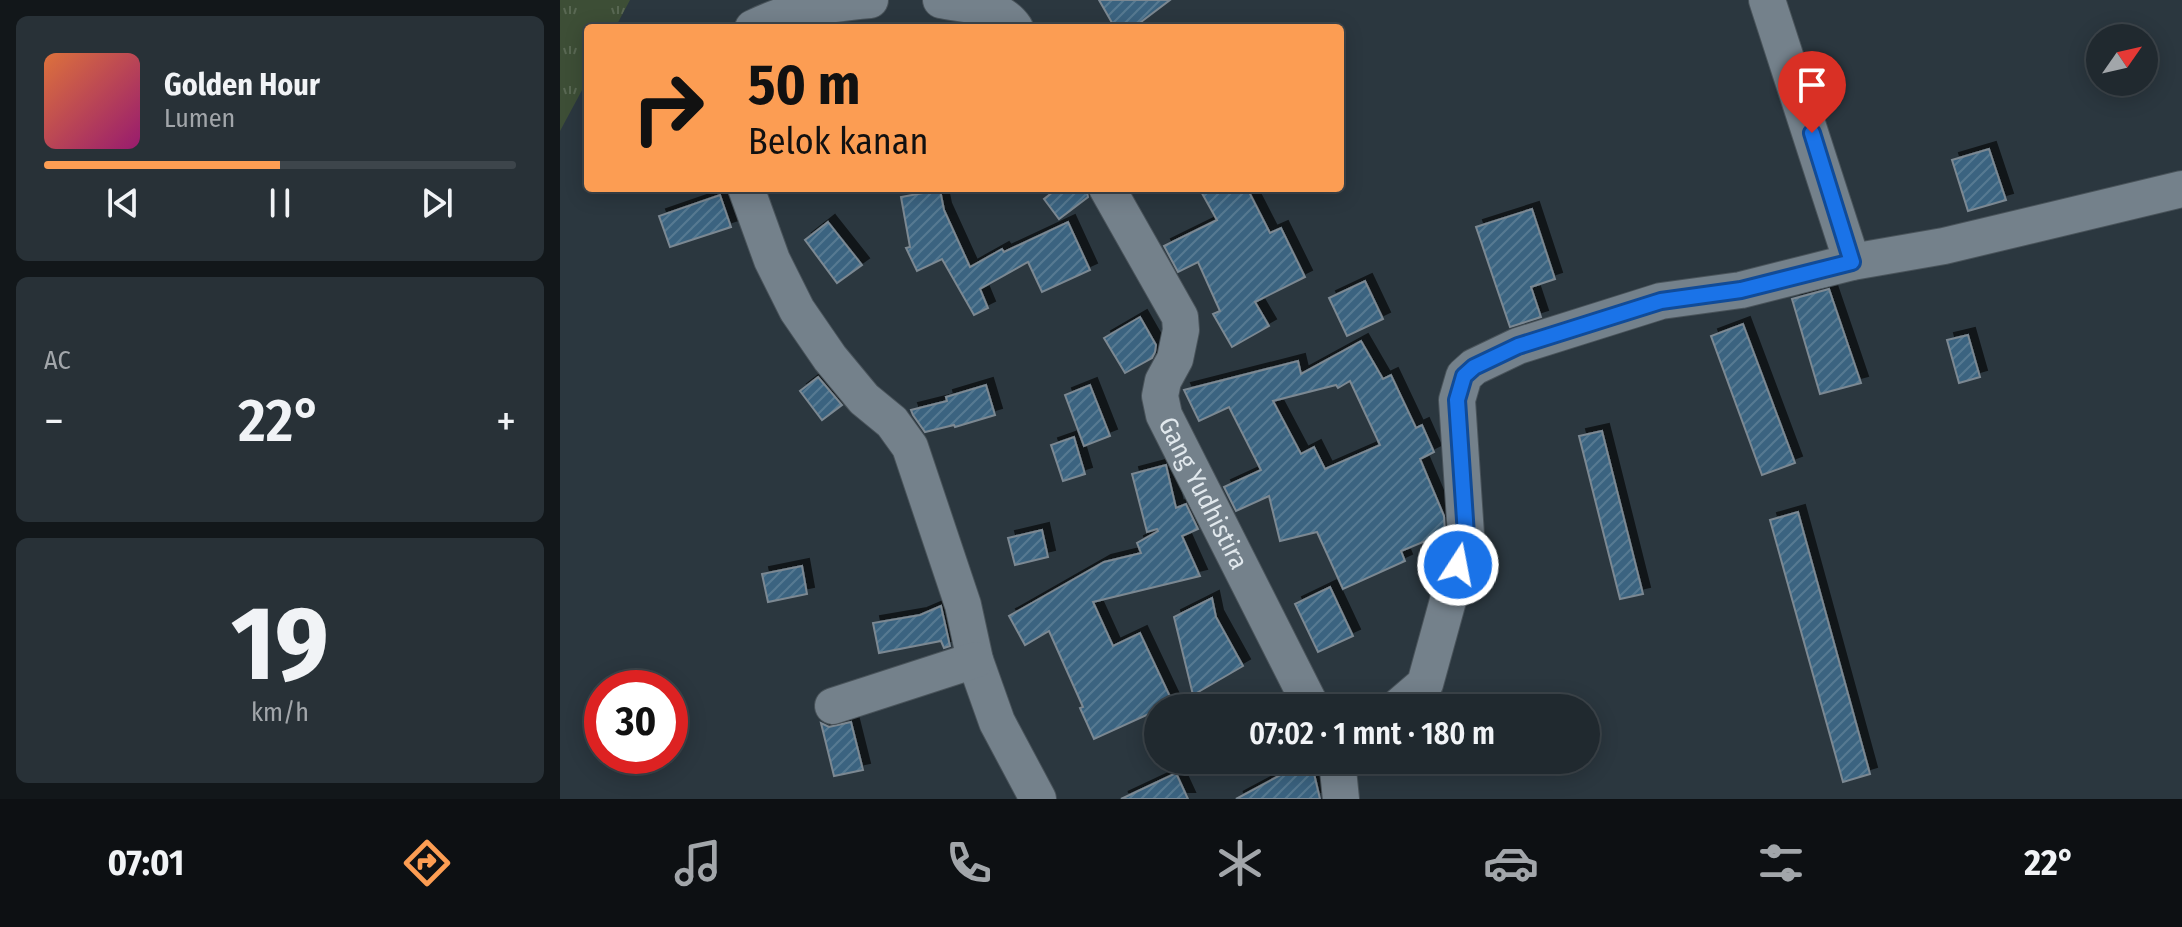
<!DOCTYPE html>
<html lang="id">
<meta charset="utf-8">
<style>
:root{--surface:#20292f;--page:#283137;--text:#f1f3f6;--muted:#a2a6aa;--line:#3d454b;--accent:#fc9d53}
body{margin:0;font-family:"Fira Sans Condensed",sans-serif;background:var(--page);color:var(--text);height:100vh;display:flex;flex-direction:column;font-size:30px;white-space:nowrap}
*{box-sizing:border-box;margin:0}
p{font-size:26px;color:var(--muted)}
.icon{flex:none;width:44px;height:44px;fill:none;stroke:currentColor;stroke-width:2;stroke-linecap:round;stroke-linejoin:round}
.map{position:relative;flex:1;overflow:hidden}
.panel{display:flex;flex-direction:column;gap:16px;padding:16px;background:#12171a;width:560px}
.panel>*{flex:none}
.guide{position:absolute;left:24px;top:24px;width:760px;height:168px;border-radius:8px;box-shadow:0 4px 20px #0003,0 0 0 2px var(--line);background:#fc9d53;color:#111;overflow:hidden}
.needle{width:52px;rotate:56deg}
.tools{position:absolute;left:1526px;top:24px;display:grid;gap:16px}
.tools a{display:grid;place-items:center;width:72px;height:72px;border-radius:50%;background:var(--surface);box-shadow:0 4px 20px #0003,0 0 0 2px var(--line);font-size:40px}
.speed{position:absolute;left:24px;top:670px;display:flex;gap:16px;font-size:40px;font-weight:700;text-align:center}
.speed>*{display:grid;place-content:center;width:104px;height:104px;border-radius:50%;background:var(--surface);box-shadow:0 4px 20px #0003,0 0 0 2px var(--line);line-height:1}
.speed .limit{border:12px solid #d22;background:#fff;color:#111}
.pin{position:absolute;display:grid;place-items:center;width:68px;height:68px;color:#fff;margin:-82px -34px;border-radius:50% 50% 50% 0;rotate:-45deg;box-shadow:0 0 8px #0007}
.pin .icon{rotate:45deg}
.me{position:absolute;width:88px;margin:-44px;rotate:11deg;stroke-linejoin:round;filter:drop-shadow(0 0 6px #0008)}
.turn{display:flex;align-items:center;gap:28px;height:168px;padding:0 32px;font-size:36px}
.turn .icon{width:104px;height:104px;stroke-width:2.5}
.turn b{display:block;font-size:56px;line-height:68px}
.big{font-size:60px;font-weight:600;line-height:1.1}
.panel .widget{flex:1;display:flex;flex-direction:column;justify-content:center;gap:12px;min-width:0;padding:0 28px;border-radius:12px;background:var(--page)}
.panel .dial{align-items:center;gap:0}
.dial b{font-size:104px;line-height:1}
.song{display:flex;align-items:center;gap:24px}
.cover{width:96px;height:96px;border-radius:12px;background:linear-gradient(135deg,hsl(20 70% 55%),hsl(320 70% 35%))}
.played{height:8px;border-radius:4px;background:linear-gradient(90deg,var(--accent) 50%,var(--line) 50%)}
.keys{display:flex;justify-content:space-around;direction:ltr}
.heat{display:flex;justify-content:space-between;align-items:center;font-size:44px;direction:ltr}
.trip{position:absolute;left:584px;top:694px;width:456px;height:80px;border-radius:40px;background:var(--surface);box-shadow:0 4px 20px #0003,0 0 0 2px var(--line);font-weight:600;line-height:80px;text-align:center}
.tab-bar{display:flex;height:128px;justify-content:space-around;align-items:center;background:#0d1013;color:var(--muted)}
.tab-bar .icon{width:56px;height:56px}
.tab-bar .current{color:var(--accent)}
.tab-bar b{font-size:36px;color:var(--text)}
main{display:flex;flex:1;min-height:0}
.map>svg:first-child{display:block}
</style>
<main>
<section class="panel">
<div class="widget">
<div class="song"><i class="cover"></i><div><b>Golden Hour</b><p>Lumen</p></div></div>
<div class="played"></div>
<div class="keys"><svg class="icon" aria-label="previous" viewBox="0 0 24 24"><path d="M18 5L8 12l10 7zM5 5v14"/></svg><svg class="icon" aria-label="pause" viewBox="0 0 24 24"><path d="M8 5v14M16 5v14"/></svg><svg class="icon" aria-label="next" viewBox="0 0 24 24"><path d="M6 5l10 7-10 7zM19 5v14"/></svg></div>
</div>
<div class="widget"><p>AC</p>
<div class="heat"><a>−</a><b class="big">22°</b><a>+</a></div>
</div>
<div class="widget dial"><b>19</b><p>km/h</p></div>
</section>
<div class="map">
<svg width="1622" height="799" viewBox="0 0 1622 799">
<defs>
<pattern id="grass-tufts" width="24" height="20" patternUnits="userSpaceOnUse" patternTransform="scale(2)"><rect width="24" height="20" fill="#3d4e36"/><path d="M3 7l-1-3M5 7V3M7 7l1-3M15 17l-1-3M17 17v-4M19 17l1-3" fill="none" stroke="#596853"/></pattern>
<pattern id="building-hatch" width="6" height="6" patternUnits="userSpaceOnUse" patternTransform="scale(2)"><rect width="6" height="6" fill="#3b6480"/><path d="M-1 1l2-2M0 6l6-6M5 7l2-2" fill="none" stroke="#577a92"/></pattern>
<filter id="shadow"><feDropShadow dx="7" dy="-7" stdDeviation="0" flood-color="#0009"/></filter>
</defs>
<rect width="100%" height="100%" fill="#2b373f"/>
<path fill="url(#grass-tufts)" d="M0 0H70L55 28H28V79L0 131Z"/>
<g fill="url(#building-hatch)" stroke="#7b8892" stroke-width="2" fill-rule="evenodd" filter="url(#shadow)">
<path d="M539 0H610L573 28H555Z"/>
<path d="M1429 149 1446 200 1408 211 1392 160Z"/>
<path d="M498 188H526L528 197 499 219 484 199Z"/>
<path d="M639 188H687L710 233 721 228 745 277 695 302 709 326 672 347 653 314 660 311 638 262 618 272 604 246 657 220Z"/>
<path d="M380 190 384 210 410 267 442 249 444 252 508 222 530 270 482 292 468 262 420 289 428 308 414 315 382 259 357 271 346 248 350 247 341 197Z"/>
<path d="M160 195 171 227 110 247 99 216Z"/>
<path d="M972 209 995 279 971 287 981 317 950 327 916 227Z"/>
<path d="M268 222 302 265 277 283 245 240Z"/>
<path d="M805 281 823 319 787 336 769 298Z"/>
<path d="M1269 289 1301 383 1260 394 1232 299Z"/>
<path d="M580 317 596 345 595 352 592 358 565 373 544 338Z"/>
<path d="M1183 324 1235 463 1202 475 1151 336Z"/>
<path d="M1408 335 1420 377 1399 383 1387 340Z"/>
<path d="M801 341 823 379 831 375 856 428 862 425 874 452 860 459 884 516 885 533 841 551 845 561 783 589 757 532 720 541 709 496 676 511 664 487 701 470 669 407 639 421 624 390 738 361 741 374ZM790 381 820 445 765 469 754 447 741 454 713 401 776 385 778 388Z"/>
<path d="M258 377 282 405 262 420 240 391Z"/>
<path d="M426 385 435 415 395 427 394 425 365 432 353 415 351 410 387 401 386 397Z"/>
<path d="M530 385 550 436 524 446 505 395Z"/>
<path d="M1042 431 1083 594 1060 599 1019 436Z"/>
<path d="M514 437 525 474 503 481 491 445Z"/>
<path d="M606 465 616 508 626 504 638 529 622 536 640 576 533 602 553 646 580 633 613 703 534 739 520 708 523 707 489 631 465 645 449 616 544 562 581 553 577 543 598 531 597 529 587 532 572 474Z"/>
<path d="M1238 512 1310 774 1283 782 1210 520Z"/>
<path d="M482 530 488 557 455 565 448 538Z"/>
<path d="M242 566 247 594 208 602 202 574Z"/>
<path d="M770 587 793 636 758 652 735 604Z"/>
<path d="M652 598 656 617 683 666 633 695 614 617Z"/>
<path d="M381 606 390 646 384 648 381 641 319 653 313 623 360 615Z"/>
<path d="M291 722 303 770 274 776 261 723 269 727Z"/>
<path d="M752 765 760 799H676L726 772Z"/>
<path d="M616 773 628 799H561Z"/>
</g>
<g fill="none" stroke-linecap="round" stroke-linejoin="round">
<defs>
<g id="minor">
<path d="M381 0C406 5 440 5 455 28"/>
<path d="M1207 0 1292 262"/>
<path d="M193 28C234 8 266 4 310 0"/>
<path d="M186 188 212 260 237 310 270 358 304 399 332 422 350 447 403 605 415 660 437 722 478 799"/>
<path id="s1" d="M547 188 620 317 621 330 615 359 603 381 600 396 604 415 752 708"/>
<path d="M273 706 415 660"/>
<path d="M837 708 865 684 906 535 897 400 904 376 914 367 958 346 1101 301 1181 290 1292 262 1384 246 1622 189"/>
<path d="M777 760 781 799"/>
</g>
</defs>
<use href="#minor" stroke="#49535a" stroke-width="38"/>
<use href="#minor" stroke="#74818b" stroke-width="36"/>
</g>
<g fill="none" stroke-linecap="round" stroke-linejoin="round">
<defs>
<path id="route" d="M898 565 906 535 897 400 904 376 914 367 958 346 1101 301 1181 290 1292 262 1252 133"/>
</defs>
<use href="#route" stroke="#114b97" stroke-width="20"/>
<use href="#route" stroke="#1a73e8" stroke-width="14"/>
</g>
<g text-anchor="middle" stroke-width="8" stroke-linejoin="round" paint-order="stroke">
<g font-size="26" fill="#e1e8ed" stroke="#2b373f">
<text dy="9" stroke="none"><textPath href="#s1" startOffset="338">Gang Yudhistira</textPath></text>
</g>
</g>
</svg>
<div class="tools">
<a><svg class="needle" viewBox="-14 -14 28 28"><path d="M0-13l5 13h-10z" fill="#e53935"/><path d="M0 13l5-13h-10z" fill="#a2a6aa"/></svg></a>
</div>
<div class="speed"><div class="limit">30</div></div>
<div class="pin" style="left:1252px;top:133px;background:#d93025"><svg class="icon" aria-label="arrive" viewBox="0 0 24 24"><path d="M6 21V4h12l-3 4 3 4H6"/></svg></div>
<svg class="me" style="left:898px;top:565px" viewBox="-20 -20 40 40"><circle r="17" fill="#1a73e8" stroke="#fff" stroke-width="3"/><path d="M0-11L8 9 0 5-8 9z" fill="#fff"/></svg>
<div class="trip">07:02 · 1 mnt · 180 m</div>
<div class="guide">
<div class="turn"><svg class="icon" aria-label="right" viewBox="0 0 24 24"><path d="M7 20v-9h11M14 6l5 5-5 5"/></svg><div><b>50 m</b>Belok kanan</div></div>
</div>
</div>
</main>
<nav class="tab-bar">
<b>07:01</b>
<svg class="icon current" aria-label="directions" viewBox="0 0 24 24"><path d="M12 3l9 9-9 9-9-9zM9 14v-3h6M13 9l2 2-2 2"/></svg>
<svg class="icon" aria-label="music" viewBox="0 0 24 24"><path d="M9 18V5l10-2v13"/><circle cx="6" cy="18" r="3"/><circle cx="16" cy="16" r="3"/></svg>
<svg class="icon" aria-label="phone" viewBox="0 0 24 24"><path d="M5 4h4l2 5-3 2q2 4 5 5l2-3 5 2v4C11 20 4 13 5 4z"/></svg>
<svg class="icon" aria-label="climate" viewBox="0 0 24 24"><path d="M12 3v18M4 7l16 10M4 17L20 7"/></svg>
<svg class="icon" aria-label="car" viewBox="0 0 24 24"><path d="M5 17H2v-5l4-1 3-4h7l3 4 3 1v5h-3M9 17h6M6 11h13"/><circle cx="7" cy="17" r="2"/><circle cx="17" cy="17" r="2"/></svg>
<svg class="icon" aria-label="filters" viewBox="0 0 24 24"><path d="M4 7h16M4 17h16"/><circle cx="9" cy="7" r="2"/><circle cx="15" cy="17" r="2"/></svg>
<b>22°</b>
</nav>
